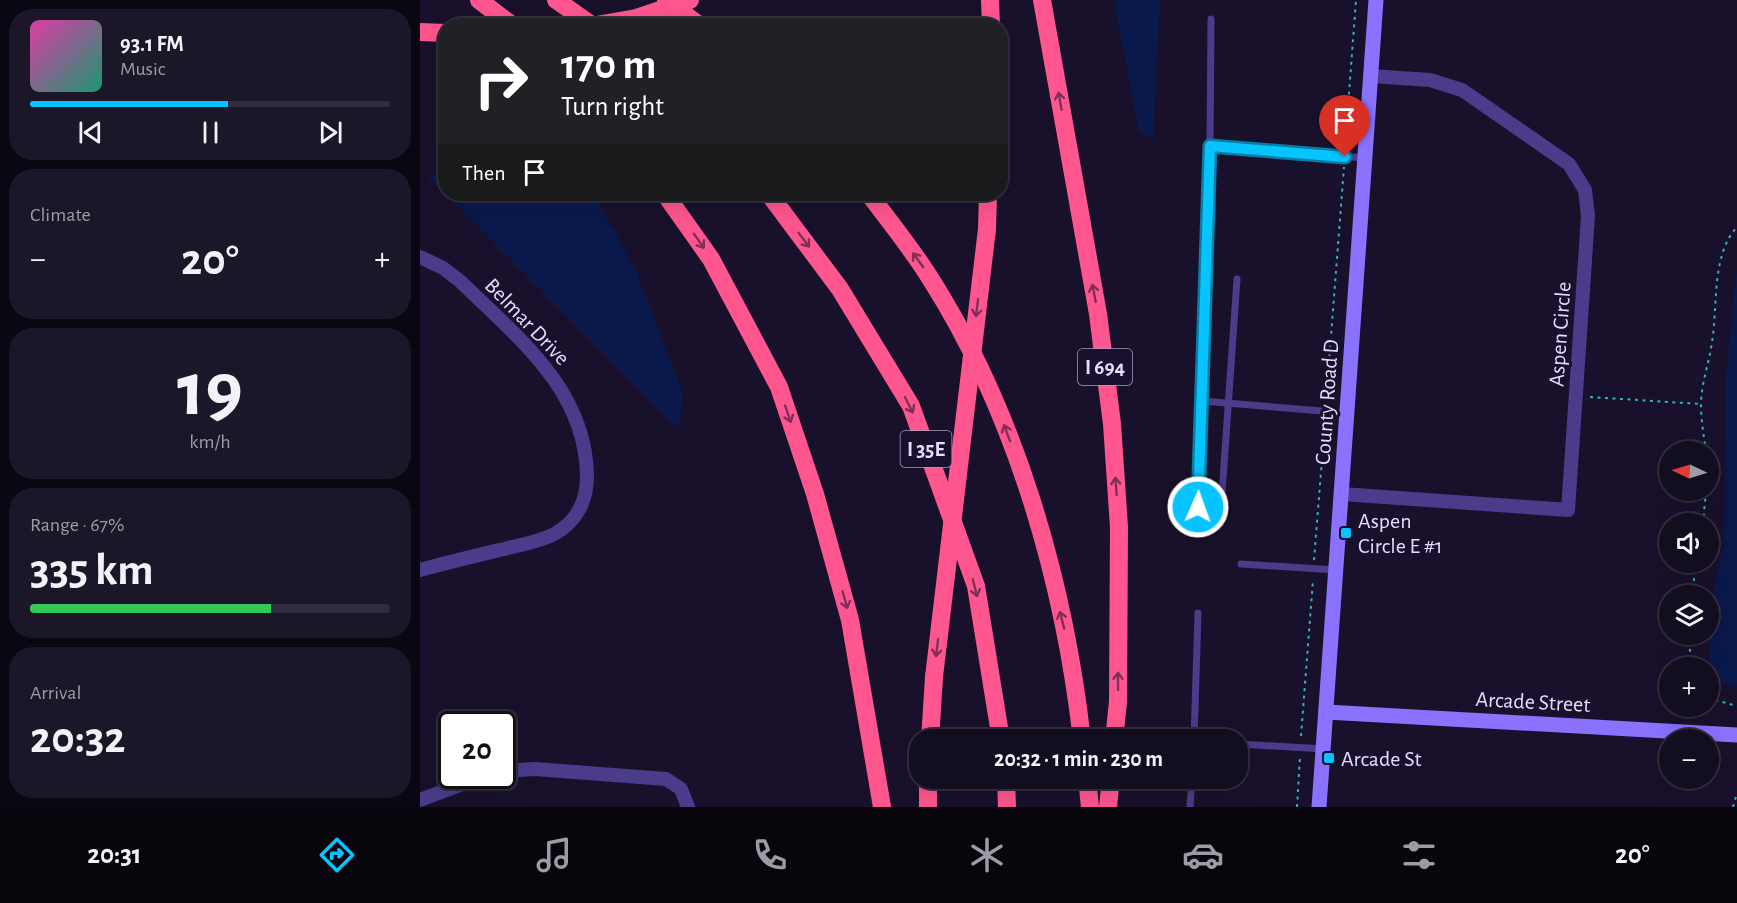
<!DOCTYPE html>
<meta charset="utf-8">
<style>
:root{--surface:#130d20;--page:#1c1629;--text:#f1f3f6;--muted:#9d9ca5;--line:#322d3e;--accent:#07c3ff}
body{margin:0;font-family:"Alegreya Sans",sans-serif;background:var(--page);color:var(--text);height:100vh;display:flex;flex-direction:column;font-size:22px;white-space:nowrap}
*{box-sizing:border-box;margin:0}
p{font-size:20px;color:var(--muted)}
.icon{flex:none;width:33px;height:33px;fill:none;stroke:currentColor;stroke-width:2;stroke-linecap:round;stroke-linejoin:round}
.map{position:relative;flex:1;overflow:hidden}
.panel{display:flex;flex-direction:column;gap:9px;padding:9px;background:#0a0712;width:420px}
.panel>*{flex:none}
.banner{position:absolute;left:18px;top:18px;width:570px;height:183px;border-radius:24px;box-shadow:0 6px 24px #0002,0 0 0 2px var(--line);background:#202124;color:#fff;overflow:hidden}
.needle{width:39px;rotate:274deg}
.tools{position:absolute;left:1239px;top:441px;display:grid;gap:12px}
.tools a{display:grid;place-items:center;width:60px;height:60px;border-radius:50%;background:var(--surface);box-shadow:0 6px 24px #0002,0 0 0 2px var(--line);font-size:30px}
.speed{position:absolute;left:18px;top:711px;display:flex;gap:12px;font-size:30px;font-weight:700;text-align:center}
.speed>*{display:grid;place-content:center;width:78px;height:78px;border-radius:50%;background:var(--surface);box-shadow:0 6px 24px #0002,0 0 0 2px var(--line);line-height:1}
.speed .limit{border:3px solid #111;border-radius:9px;background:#fff;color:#111}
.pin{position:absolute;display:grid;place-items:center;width:51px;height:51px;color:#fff;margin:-62px -26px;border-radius:50% 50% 50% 0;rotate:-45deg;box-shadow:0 0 6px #0007}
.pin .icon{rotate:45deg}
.me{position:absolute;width:66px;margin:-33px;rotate:2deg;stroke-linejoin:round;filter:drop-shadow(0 0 4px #0008)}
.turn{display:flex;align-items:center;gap:21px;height:126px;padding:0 24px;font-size:27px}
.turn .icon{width:78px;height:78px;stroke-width:2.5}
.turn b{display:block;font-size:42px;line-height:51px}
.then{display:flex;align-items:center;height:57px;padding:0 24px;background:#0003;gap:12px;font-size:22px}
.big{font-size:45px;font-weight:700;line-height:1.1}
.panel .widget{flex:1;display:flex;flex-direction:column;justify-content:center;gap:9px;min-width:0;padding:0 21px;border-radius:24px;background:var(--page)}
.panel .dial{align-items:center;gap:0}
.dial b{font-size:78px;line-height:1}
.song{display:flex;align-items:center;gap:18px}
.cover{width:72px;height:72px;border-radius:9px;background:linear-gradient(135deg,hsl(320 70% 55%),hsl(160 70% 35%))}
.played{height:6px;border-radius:3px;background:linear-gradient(90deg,var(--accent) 55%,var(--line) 55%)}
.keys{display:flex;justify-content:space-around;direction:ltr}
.heat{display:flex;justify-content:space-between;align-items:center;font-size:33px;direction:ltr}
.charge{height:9px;border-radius:4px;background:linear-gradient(90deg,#34c759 67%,var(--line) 0)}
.trip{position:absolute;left:489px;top:729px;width:339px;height:60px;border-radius:24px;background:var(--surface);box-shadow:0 6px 24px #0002,0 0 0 2px var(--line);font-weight:700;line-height:60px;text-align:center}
.dock{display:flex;height:96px;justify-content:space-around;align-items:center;background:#08050d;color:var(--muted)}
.dock .icon{width:42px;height:42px}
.dock .selected{color:var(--accent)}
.dock b{font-size:27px;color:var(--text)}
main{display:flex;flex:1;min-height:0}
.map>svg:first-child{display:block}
</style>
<main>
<section class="panel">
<div class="widget">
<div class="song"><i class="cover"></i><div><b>93.1 FM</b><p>Music</p></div></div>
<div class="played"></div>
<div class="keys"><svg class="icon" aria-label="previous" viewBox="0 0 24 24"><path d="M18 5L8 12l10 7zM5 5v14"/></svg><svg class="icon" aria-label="pause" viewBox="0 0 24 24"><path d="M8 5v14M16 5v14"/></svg><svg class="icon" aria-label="next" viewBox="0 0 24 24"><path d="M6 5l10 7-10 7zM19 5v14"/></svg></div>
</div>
<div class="widget"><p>Climate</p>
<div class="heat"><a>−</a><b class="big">20°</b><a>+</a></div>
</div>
<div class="widget dial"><b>19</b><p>km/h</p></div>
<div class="widget"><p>Range · 67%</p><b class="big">335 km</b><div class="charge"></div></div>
<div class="widget"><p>Arrival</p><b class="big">20:32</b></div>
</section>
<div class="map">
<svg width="1317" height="807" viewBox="0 0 1317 807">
<rect width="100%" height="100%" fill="#19112b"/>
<g fill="#0a194b">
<path d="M694 0H740L733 139 719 132Z"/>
<path d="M25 175 26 194H175L217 273 263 393 259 429 7 176Z"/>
<path d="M1317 268V687L1290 679 1289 610 1304 541 1306 374Z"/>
</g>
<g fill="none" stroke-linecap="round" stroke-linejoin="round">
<g stroke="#2fb4bf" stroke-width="2" stroke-dasharray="3 4.5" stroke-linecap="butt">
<path d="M925 147 936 0"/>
<path d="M1170 397 1281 404"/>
<path d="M906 401 924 167"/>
<path d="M1286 452C1284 436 1281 421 1281 406 1281 383 1289 364 1292 342 1298 307 1291 255 1317 227"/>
<path d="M1283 524 1286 490"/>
<path d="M894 560 905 422"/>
<path d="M1272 596 1276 562"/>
<path d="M1268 634 1272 668"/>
<path d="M1288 698 1317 706"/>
<path d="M881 736 893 580"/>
<path d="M877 807 880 757"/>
<path d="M1313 807 1317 793"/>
</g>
<g stroke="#4a3b8b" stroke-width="7">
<path d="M790 146 791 19"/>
<path d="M782 401 778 507 801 508 817 279"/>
<path d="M926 413 782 401 790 146 945 158"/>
<path d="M821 564 916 570"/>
<path d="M774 740 778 613"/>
<path d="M818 744 904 749"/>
<path d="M770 807 772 778"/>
</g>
<g stroke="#4a3b8b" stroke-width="14">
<path d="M0 257 23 268 40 281C97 337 166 389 167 476 167 500 157 521 136 533 122 541 104 544 88 548 59 555 29 562 0 570"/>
<path d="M922 494 1148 510 1168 216 1165 190 1149 164 1042 90 1010 80 951 76"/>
<path d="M82 771 115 769 246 779 261 789 268 807"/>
<path d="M0 800 64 776"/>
</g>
<g stroke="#8a72ff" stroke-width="15">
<path d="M906 712 1317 735"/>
<path d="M899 807 956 0"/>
</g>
<g stroke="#ff568f" stroke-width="18">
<path d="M59 0 93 26"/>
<path d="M136 0 173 26"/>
<path d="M246 0 280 26"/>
<path d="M570 0 571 26"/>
<path d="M622 0 678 314 692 424 699 527 698 702 694 740"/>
<path d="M0 32 26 33"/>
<path d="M245 194 291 259 359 387 395 494 430 620 462 807"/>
<path d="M349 194 420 289 491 406 556 586 581 740"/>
<path d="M449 194C469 221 492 249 510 278 596 413 644 581 662 740"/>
<path d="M567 229 568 194"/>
<path d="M510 740 514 677"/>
<path d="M586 778 587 807"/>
<path d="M667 778 670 807"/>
<path d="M508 807V778"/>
<path d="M688 807 691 778"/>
</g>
<g stroke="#ff568f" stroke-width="18">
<path d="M171 26 216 18 270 0"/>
<path d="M514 677 567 229"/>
</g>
</g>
<defs><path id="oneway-shaft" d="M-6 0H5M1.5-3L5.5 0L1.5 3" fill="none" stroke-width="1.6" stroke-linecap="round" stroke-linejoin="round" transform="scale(1.5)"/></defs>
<g stroke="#803058">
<use href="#oneway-shaft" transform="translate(640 101) rotate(-100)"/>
<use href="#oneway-shaft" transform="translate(384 240) rotate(53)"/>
<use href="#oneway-shaft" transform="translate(279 241) rotate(55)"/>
<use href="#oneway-shaft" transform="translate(498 260) rotate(-126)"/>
<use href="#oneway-shaft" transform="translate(674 293) rotate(-101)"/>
<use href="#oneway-shaft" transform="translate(557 308) rotate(97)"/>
<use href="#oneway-shaft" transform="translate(489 405) rotate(63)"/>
<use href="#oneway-shaft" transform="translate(368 414) rotate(71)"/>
<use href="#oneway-shaft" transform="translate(587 433) rotate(-110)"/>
<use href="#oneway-shaft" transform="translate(696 486) rotate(-94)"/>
<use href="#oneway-shaft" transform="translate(555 588) rotate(76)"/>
<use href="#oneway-shaft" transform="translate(425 600) rotate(74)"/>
<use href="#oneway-shaft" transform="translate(642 620) rotate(-104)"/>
<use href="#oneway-shaft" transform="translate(517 648) rotate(97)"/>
<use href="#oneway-shaft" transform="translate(698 681) rotate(-90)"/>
</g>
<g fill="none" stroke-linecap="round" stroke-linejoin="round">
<defs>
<path id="route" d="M778 507 790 146 925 157"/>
</defs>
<use href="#route" stroke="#057fa6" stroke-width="15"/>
<use href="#route" stroke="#07c3ff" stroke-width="10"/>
</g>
<g fill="#07c3ff" stroke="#19112b" stroke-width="2">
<rect x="920" y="527" width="12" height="12" rx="3"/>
<rect x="903" y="752" width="12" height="12" rx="3"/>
</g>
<g text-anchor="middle" stroke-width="6" stroke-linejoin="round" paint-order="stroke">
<g fill="#19112b" stroke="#a79ebf" stroke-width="1.5">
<rect x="658" y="349" width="54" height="36" rx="4.5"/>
<rect x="480.5" y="431" width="51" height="36" rx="4.5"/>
</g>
<g font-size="21" font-weight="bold" fill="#e4dbff">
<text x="685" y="374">I 694</text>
<text x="506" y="456">I 35E</text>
</g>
<g font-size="22" fill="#e4dbff" stroke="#19112b">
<text transform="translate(108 321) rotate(46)" y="8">Belmar Drive</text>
<text transform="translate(1139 334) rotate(-86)" y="8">Aspen Circle</text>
<text transform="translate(906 402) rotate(-86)" y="8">County Road D</text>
<text transform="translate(1113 701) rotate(3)" y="8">Arcade Street</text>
</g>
<g font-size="22" fill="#e4dbff" stroke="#19112b" text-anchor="start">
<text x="938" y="528">Aspen<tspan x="938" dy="25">Circle E #1</tspan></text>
<text x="921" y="766">Arcade St</text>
</g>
</g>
</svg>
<div class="tools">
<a><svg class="needle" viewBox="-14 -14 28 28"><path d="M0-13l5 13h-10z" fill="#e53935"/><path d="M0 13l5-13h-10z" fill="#9d9ca5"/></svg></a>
<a><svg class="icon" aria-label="sound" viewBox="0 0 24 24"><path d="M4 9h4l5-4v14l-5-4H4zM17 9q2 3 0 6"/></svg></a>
<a><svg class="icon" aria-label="layers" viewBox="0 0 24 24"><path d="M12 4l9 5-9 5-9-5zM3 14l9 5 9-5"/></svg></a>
<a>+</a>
<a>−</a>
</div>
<div class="speed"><div class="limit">20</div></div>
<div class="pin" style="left:925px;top:157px;background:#d93025"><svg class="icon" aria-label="arrive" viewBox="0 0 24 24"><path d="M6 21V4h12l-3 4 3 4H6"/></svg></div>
<svg class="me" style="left:778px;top:507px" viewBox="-20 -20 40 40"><circle r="17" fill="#07c3ff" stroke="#fff" stroke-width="3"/><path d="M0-11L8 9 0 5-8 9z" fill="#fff"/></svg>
<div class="trip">20:32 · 1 min · 230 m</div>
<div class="banner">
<div class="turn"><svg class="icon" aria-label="right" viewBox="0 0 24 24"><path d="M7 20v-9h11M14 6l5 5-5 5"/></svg><div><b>170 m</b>Turn right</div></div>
<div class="then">Then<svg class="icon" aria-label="arrive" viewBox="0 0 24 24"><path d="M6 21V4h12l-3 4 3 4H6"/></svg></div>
</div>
</div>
</main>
<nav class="dock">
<b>20:31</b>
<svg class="icon selected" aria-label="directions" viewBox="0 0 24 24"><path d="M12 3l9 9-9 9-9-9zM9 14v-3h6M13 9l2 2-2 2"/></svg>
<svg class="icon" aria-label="music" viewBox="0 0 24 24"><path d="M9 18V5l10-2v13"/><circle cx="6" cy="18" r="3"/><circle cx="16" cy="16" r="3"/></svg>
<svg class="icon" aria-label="phone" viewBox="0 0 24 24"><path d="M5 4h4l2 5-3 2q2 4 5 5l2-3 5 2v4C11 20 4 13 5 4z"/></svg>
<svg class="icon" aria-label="climate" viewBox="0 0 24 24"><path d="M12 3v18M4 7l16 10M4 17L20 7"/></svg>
<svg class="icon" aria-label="car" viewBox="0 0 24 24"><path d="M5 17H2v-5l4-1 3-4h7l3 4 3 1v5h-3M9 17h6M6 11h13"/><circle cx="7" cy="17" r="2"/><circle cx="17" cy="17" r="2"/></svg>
<svg class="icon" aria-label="filters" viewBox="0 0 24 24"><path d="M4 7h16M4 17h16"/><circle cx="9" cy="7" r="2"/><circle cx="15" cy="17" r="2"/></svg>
<b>20°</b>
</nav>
